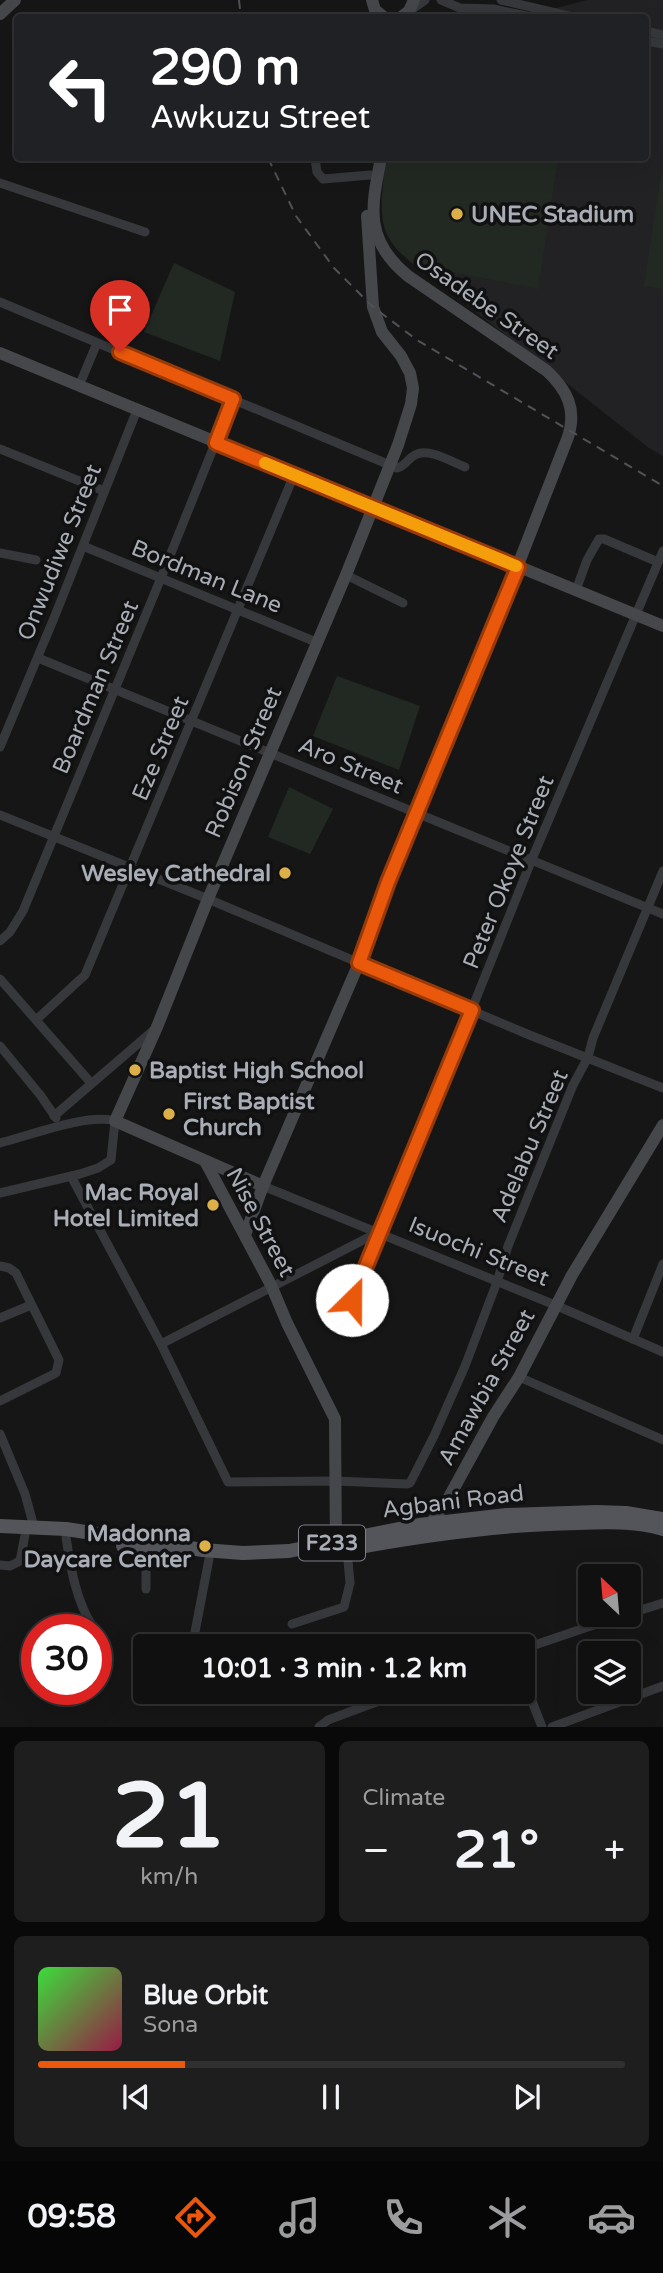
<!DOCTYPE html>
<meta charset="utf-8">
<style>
:root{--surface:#101011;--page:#1e1e1f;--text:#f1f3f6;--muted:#9c9d9f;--line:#303031;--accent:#ea580c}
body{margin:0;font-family:"Varela Round",sans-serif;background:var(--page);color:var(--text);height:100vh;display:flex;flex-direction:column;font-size:26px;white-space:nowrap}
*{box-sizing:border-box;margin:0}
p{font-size:23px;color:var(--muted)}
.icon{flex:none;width:38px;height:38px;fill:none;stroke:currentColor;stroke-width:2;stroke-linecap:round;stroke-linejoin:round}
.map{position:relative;height:1727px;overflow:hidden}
.sheet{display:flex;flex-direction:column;gap:14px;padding:14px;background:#090909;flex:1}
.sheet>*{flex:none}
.banner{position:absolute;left:14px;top:14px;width:635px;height:147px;border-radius:7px;box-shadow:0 7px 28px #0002,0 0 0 2px var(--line);background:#202124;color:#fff;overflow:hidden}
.needle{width:46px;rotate:334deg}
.fabs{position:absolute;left:578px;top:1564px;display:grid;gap:14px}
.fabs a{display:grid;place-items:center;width:63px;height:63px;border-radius:7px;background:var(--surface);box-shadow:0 7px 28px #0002,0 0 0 2px var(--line);font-size:35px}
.speed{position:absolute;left:21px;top:1614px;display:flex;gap:14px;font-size:35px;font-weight:700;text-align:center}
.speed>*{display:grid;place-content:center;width:91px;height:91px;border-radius:50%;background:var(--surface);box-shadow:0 7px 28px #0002,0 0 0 2px var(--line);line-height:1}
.speed .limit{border:10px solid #d22;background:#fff;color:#111}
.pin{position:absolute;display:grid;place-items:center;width:60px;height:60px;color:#fff;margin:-72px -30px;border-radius:50% 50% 50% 0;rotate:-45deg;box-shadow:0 0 7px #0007}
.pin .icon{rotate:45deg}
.me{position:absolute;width:77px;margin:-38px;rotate:23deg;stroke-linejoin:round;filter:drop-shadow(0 0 5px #0008)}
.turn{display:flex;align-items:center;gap:24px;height:147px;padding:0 21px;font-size:32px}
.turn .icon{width:91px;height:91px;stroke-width:2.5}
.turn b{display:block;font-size:49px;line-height:60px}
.big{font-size:52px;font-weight:800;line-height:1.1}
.sheet .card{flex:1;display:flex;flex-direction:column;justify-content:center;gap:10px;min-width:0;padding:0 24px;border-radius:10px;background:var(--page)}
.sheet .dial{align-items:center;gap:0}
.dial b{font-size:91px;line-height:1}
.song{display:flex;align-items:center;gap:21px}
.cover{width:84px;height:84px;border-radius:10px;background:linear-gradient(135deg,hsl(120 70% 55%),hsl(340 70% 35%))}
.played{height:7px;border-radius:4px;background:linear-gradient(90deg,var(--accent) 25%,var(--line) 25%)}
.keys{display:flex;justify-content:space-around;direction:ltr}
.heat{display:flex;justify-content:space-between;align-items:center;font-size:38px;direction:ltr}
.sheet .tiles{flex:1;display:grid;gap:14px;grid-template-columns:1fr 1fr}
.card:last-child{grid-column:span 2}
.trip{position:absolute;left:133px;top:1634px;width:402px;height:70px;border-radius:7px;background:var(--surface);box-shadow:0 7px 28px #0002,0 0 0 2px var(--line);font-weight:800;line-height:70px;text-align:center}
.dock{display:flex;height:112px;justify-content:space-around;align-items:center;background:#060607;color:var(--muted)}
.dock .icon{width:49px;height:49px}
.dock .selected{color:var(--accent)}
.dock b{font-size:32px;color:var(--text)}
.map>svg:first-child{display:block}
</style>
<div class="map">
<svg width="663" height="1727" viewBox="0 0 663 1727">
<rect width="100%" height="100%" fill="#161617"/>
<path fill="#222224" d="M587 0H663V456L649 448 397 250 380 162 382 158H646V18L521 17Z"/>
<g fill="#222923">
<path d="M387 158H558L538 289 413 264C405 257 396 250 390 240 376 218 383 182 387 158Z"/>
<path d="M661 174H663V289L644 286Z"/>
<path d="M174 263 235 292 220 361 144 332Z"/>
<path d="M337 676 420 706 399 770 313 736Z"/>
<path d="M289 787 333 809 310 854 268 837Z"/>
</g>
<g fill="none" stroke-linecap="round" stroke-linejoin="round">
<g stroke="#37383c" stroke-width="9">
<path d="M441 0 460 8 493 9 536 18"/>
<path d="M501 0 577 18"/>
<path d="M411 10 425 0"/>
<path d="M646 31 663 35"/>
<path d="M646 41 663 44"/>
<path d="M315 158 317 172 323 179 370 175"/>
<path d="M0 183 145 232"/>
<path d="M0 302 397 468C406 466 407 459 415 455 428 447 452 462 465 467"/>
<path d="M79 386 97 343"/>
<path d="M0 449 104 491"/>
<path d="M83 546 316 642"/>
<path d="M0 553 36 560"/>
<path d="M346 575 403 603"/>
<path d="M576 590 587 560 599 539H604L658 562"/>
<path d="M38 658 663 914"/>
<path d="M0 747 54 618 137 410"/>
<path d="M0 815 208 899 527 1034 663 1088"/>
<path d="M0 941 10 932 23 911 161 578 233 399"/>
<path d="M0 979 91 1083"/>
<path d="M37 1019 85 975 294 475"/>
<path d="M0 1046 41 1096 56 1118"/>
<path d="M54 1116 154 1030"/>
<path d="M0 1143C29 1136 87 1113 115 1121L111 1160 98 1168 80 1174 0 1193"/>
<path d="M71 1176 161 1344 228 1482 335 1481 407 1484 410 1483 434 1436 465 1366 497 1282 508 1246 573 1085 588 1057 593 1038 663 871"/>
<path d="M263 1186 555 1305 663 1352"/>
<path d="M0 1266 9 1268 16 1273 59 1360 56 1373 0 1401"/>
<path d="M352 1300 407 1171 532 859 663 551"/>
<path d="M0 1318 31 1305"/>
<path d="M633 1339 663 1264"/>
<path d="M161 1344 377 1233"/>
<path d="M519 1377 663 1440"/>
<path d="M0 1434 25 1494 34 1527"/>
<path d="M66 1537C71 1570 76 1601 94 1629"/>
<path d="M146 1550V1589"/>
<path d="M0 1565 10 1566 20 1561 25 1535"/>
<path d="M628 1614 663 1603"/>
<path d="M292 1624 344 1607 350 1583 347 1549"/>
<path d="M96 1633 102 1642"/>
<path d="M205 1647 198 1641 195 1632 209 1559"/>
<path d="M523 1649 623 1615"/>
<path d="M523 1678 542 1727"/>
<path d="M319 1727 328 1720 403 1692"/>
<path d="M552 1727 663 1686"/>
</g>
<g stroke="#45474b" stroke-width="12">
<path d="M372 0 375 10 385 18"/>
<path d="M0 14 15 0"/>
<path d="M400 18 409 11 414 0"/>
<path d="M0 353 663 626"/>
<path d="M205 1161 271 1285 287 1323 335 1419 336 1551"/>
<path d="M263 1186 115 1121 157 1027 208 899 346 575 398 445 411 404 413 388 410 373 401 356 382 332 373 307 367 216"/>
<path d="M245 1235 263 1186 359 963 388 882 480 662 568 437C577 409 567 390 547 371L408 276C364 240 371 208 381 158"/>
<path d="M427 1529 448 1499 493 1417 519 1377 572 1275 663 1125"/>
</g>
<g stroke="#53555a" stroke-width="14">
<path d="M0 1526 66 1529 203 1550 243 1553 289 1551 419 1525 507 1515 597 1512 626 1513 663 1519"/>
<path d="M123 1546 169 1554"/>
<path d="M359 1547C431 1534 504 1524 578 1523 605 1522 636 1521 663 1529"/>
</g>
<g stroke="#505256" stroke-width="2" stroke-dasharray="9 7" stroke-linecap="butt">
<path d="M239 0 241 18"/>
<path d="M268 158 296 216 334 268 373 307 417 340 663 486"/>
</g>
</g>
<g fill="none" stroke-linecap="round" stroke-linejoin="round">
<defs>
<path id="route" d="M120 352 233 399 216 443 518 567 388 882 359 963 472 1010 352 1300"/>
</defs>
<use href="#route" stroke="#983908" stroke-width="18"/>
<use href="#route" stroke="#ea580c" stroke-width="12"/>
<path stroke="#f59e0b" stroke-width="12" d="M265 463 516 566"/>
</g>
<g fill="#dcaf49" stroke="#111112" stroke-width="2.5">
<circle cx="457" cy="214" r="7"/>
<circle cx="285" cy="873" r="7"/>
<circle cx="135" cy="1070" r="7"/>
<circle cx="169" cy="1114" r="7"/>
<circle cx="213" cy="1205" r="7"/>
<circle cx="205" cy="1546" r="7"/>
</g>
<g text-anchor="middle" stroke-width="7" stroke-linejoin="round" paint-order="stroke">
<rect fill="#111112" stroke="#7b7e85" stroke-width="2" x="299" y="1525.5" width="66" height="35" rx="5"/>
<g font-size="21" font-weight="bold" fill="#a9adb6">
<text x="332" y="1550">F233</text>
</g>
<g font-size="23" font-weight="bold" fill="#a9adb6" stroke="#111112" text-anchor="start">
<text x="471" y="222">UNEC Stadium</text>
<text x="271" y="881" text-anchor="end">Wesley Cathedral</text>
<text x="149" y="1078">Baptist High School</text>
<text x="183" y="1109">First Baptist<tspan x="183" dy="26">Church</tspan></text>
<text x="199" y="1200" text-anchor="end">Mac Royal<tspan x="199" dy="26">Hotel Limited</tspan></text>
<text x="191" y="1541" text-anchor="end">Madonna<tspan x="191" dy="26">Daycare Center</tspan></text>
</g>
<g font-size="23" fill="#a9adb6" stroke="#111112">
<text transform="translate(487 305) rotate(35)" y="8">Osadebe Street</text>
<text transform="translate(59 552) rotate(-68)" y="8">Onwudiwe Street</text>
<text transform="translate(207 576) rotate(22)" y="8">Bordman Lane</text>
<text transform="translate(95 687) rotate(-67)" y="8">Boardman Street</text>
<text transform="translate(160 748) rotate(-67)" y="8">Eze Street</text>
<text transform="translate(243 762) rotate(-67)" y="8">Robison Street</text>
<text transform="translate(351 765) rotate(23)" y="8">Aro Street</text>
<text transform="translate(508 872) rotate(-68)" y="8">Peter Okoye Street</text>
<text transform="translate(529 1146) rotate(-67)" y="8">Adelabu Street</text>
<text transform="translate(261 1222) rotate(62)" y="8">Nise Street</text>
<text transform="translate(479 1251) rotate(22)" y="8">Isuochi Street</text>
<text transform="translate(486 1387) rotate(-61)" y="8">Amawbia Street</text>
<text transform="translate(453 1501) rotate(-7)" y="8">Agbani Road</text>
</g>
</g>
</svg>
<div class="fabs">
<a><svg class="needle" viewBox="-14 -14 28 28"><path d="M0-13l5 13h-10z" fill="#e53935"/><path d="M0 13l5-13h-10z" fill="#9c9d9f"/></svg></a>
<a><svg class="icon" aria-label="layers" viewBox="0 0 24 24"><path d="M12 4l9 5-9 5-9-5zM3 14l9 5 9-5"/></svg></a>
</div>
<div class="speed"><div class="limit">30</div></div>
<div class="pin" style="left:120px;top:352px;background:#d93025"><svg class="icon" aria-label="arrive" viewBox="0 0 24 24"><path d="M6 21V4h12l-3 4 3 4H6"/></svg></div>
<svg class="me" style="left:352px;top:1300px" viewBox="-20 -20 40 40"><circle r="19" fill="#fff"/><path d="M0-13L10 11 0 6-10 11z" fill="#ea580c"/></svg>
<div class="trip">10:01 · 3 min · 1.2 km</div>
<div class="banner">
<div class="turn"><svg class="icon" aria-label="left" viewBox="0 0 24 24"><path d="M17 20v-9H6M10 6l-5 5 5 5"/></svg><div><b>290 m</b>Awkuzu Street</div></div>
</div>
</div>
<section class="sheet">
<div class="tiles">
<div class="card dial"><b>21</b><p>km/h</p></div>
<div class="card"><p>Climate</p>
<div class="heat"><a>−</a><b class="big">21°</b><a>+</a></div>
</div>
<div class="card">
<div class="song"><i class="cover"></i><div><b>Blue Orbit</b><p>Sona</p></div></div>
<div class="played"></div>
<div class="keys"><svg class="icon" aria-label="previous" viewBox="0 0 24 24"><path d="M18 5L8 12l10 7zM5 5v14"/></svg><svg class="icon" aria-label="pause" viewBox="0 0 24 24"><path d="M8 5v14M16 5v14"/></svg><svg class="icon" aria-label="next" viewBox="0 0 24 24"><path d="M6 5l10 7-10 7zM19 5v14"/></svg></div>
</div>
</div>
</section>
<nav class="dock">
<b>09:58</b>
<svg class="icon selected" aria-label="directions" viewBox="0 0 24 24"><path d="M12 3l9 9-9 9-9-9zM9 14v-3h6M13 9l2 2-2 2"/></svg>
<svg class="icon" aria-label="music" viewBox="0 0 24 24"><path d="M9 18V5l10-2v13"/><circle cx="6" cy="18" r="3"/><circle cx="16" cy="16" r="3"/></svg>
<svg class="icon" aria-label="phone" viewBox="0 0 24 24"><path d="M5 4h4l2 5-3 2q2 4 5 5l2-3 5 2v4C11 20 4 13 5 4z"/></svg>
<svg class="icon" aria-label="climate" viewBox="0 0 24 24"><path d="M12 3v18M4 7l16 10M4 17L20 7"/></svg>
<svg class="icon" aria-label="car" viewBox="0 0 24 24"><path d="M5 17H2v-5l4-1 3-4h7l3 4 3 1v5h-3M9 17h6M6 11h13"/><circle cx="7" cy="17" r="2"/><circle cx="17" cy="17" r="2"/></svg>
</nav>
